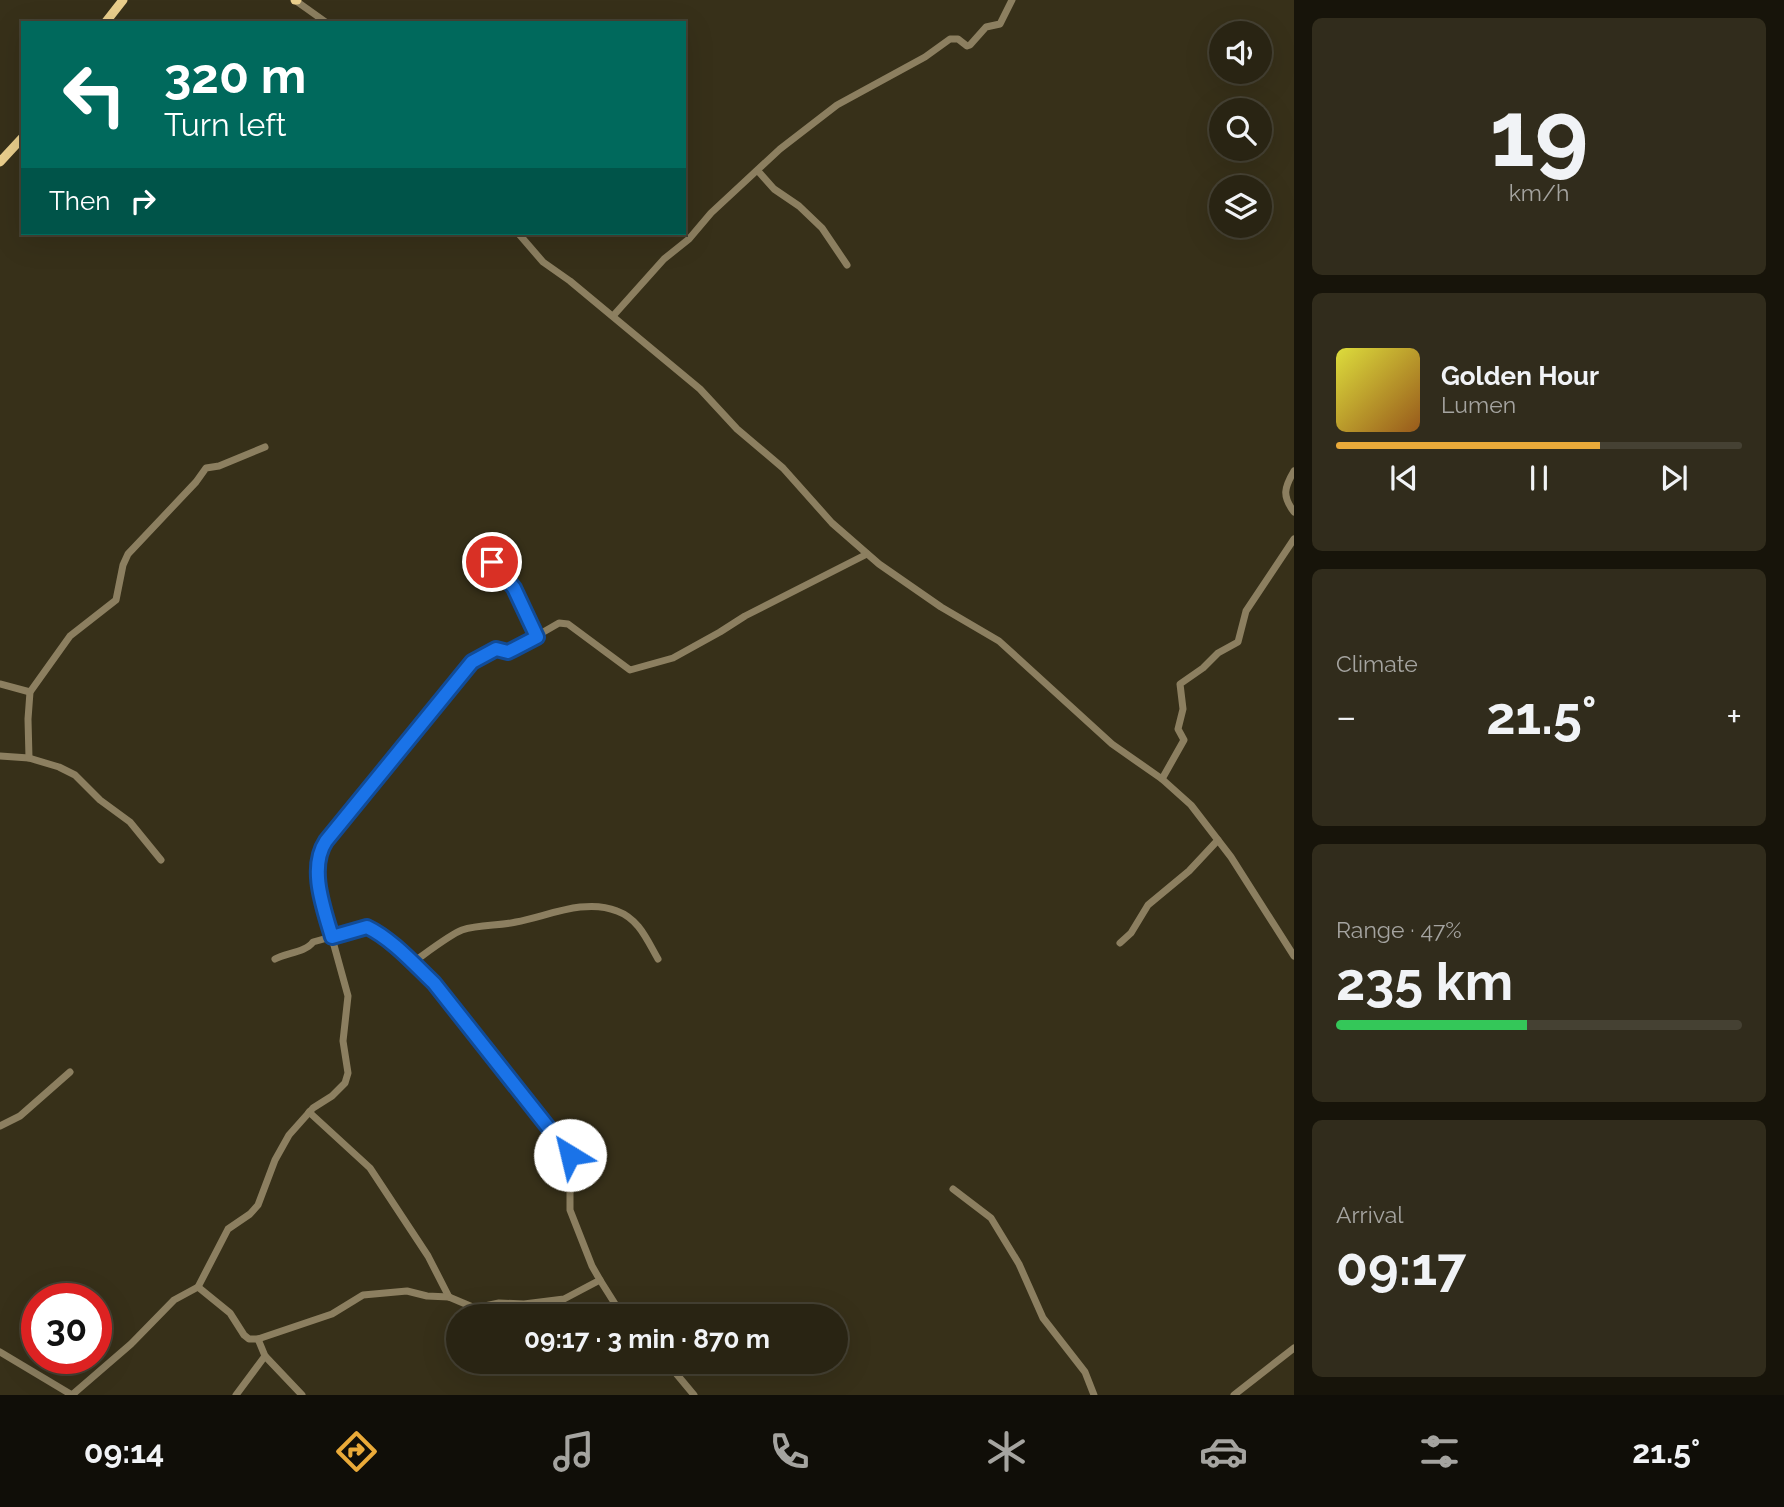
<!DOCTYPE html>
<meta charset="utf-8">
<style>
:root{--surface:#292413;--page:#312c1c;--text:#f1f3f6;--muted:#a5a4a0;--line:#454133;--accent:#eaaa39}
body{margin:0;font-family:Raleway,sans-serif;background:var(--page);color:var(--text);height:100vh;display:flex;flex-direction:column;font-size:26px;white-space:nowrap}
*{box-sizing:border-box;margin:0}
p{font-size:23px;color:var(--muted)}
.icon{flex:none;width:38px;height:38px;fill:none;stroke:currentColor;stroke-width:2;stroke-linecap:round;stroke-linejoin:round}
.map{position:relative;flex:1;overflow:hidden}
.side{display:flex;flex-direction:column;gap:18px;padding:18px;background:#17140a;width:490px}
.side>*{flex:none}
.guide{position:absolute;left:21px;top:21px;width:665px;height:214px;border-radius:0px;box-shadow:0 7px 28px #0002,0 0 0 2px var(--line);background:#00695c;color:#fff;overflow:hidden}
.fabs{position:absolute;left:1209px;top:21px;display:grid;gap:14px}
.fabs a{display:grid;place-items:center;width:63px;height:63px;border-radius:50%;background:var(--surface);box-shadow:0 7px 28px #0002,0 0 0 2px var(--line);font-size:35px}
.speed{position:absolute;left:21px;top:1283px;display:flex;gap:14px;font-size:35px;font-weight:700;text-align:center}
.speed>*{display:grid;place-content:center;width:91px;height:91px;border-radius:50%;background:var(--surface);box-shadow:0 7px 28px #0002,0 0 0 2px var(--line);line-height:1}
.speed .limit{border:10px solid #d22;background:#fff;color:#111}
.pin{position:absolute;display:grid;place-items:center;width:60px;height:60px;color:#fff;margin:-30px;border:4px solid #fff;border-radius:50%;box-shadow:0 2px 7px #0007}
.me{position:absolute;width:77px;margin:-38px;rotate:324deg;stroke-linejoin:round;filter:drop-shadow(0 0 5px #0008)}
.turn{display:flex;align-items:center;gap:24px;height:147px;padding:0 28px;font-size:32px}
.turn .icon{width:91px;height:91px;stroke-width:2.5}
.turn b{display:block;font-size:49px;line-height:60px}
.then{display:flex;align-items:center;height:66px;padding:0 28px;background:#0003;gap:14px;font-size:26px}
.big{font-size:52px;font-weight:700;line-height:1.1}
.side .widget{flex:1;display:flex;flex-direction:column;justify-content:center;gap:10px;min-width:0;padding:0 24px;border-radius:10px;background:var(--page)}
.side .dial{align-items:center;gap:0}
.dial b{font-size:91px;line-height:1}
.song{display:flex;align-items:center;gap:21px}
.cover{width:84px;height:84px;border-radius:10px;background:linear-gradient(135deg,hsl(60 70% 55%),hsl(30 70% 35%))}
.played{height:7px;border-radius:4px;background:linear-gradient(90deg,var(--accent) 65%,var(--line) 65%)}
.keys{display:flex;justify-content:space-around;direction:ltr}
.heat{display:flex;justify-content:space-between;align-items:center;font-size:38px;direction:ltr}
.charge{height:10px;border-radius:5px;background:linear-gradient(90deg,#34c759 47%,var(--line) 0)}
.trip{position:absolute;left:446px;top:1304px;width:402px;height:70px;border-radius:35px;background:var(--surface);box-shadow:0 7px 28px #0002,0 0 0 2px var(--line);font-weight:700;line-height:70px;text-align:center}
.menu{display:flex;height:112px;justify-content:space-around;align-items:center;background:#100e08;color:var(--muted)}
.menu .icon{width:49px;height:49px}
.menu .on{color:var(--accent)}
.menu b{font-size:32px;color:var(--text)}
main{display:flex;flex:1;min-height:0}
.map>svg:first-child{display:block}
</style>
<main>
<div class="map">
<svg width="1294" height="1395" viewBox="0 0 1294 1395">
<rect width="100%" height="100%" fill="#373019"/>
<g fill="none" stroke-linecap="round" stroke-linejoin="round">
<g stroke="#8c7f60" stroke-width="7">
<path d="M296 1 327 23"/>
<path d="M758 171 774 189 799 206 822 228 847 265"/>
<path d="M518 233 543 262 570 281 700 389 737 429 783 468 832 523 879 564 941 607 999 641 1112 744 1162 779 1191 805 1231 857 1294 956"/>
<path d="M613 316 664 259 689 239 711 213 780 149 837 105 925 57 950 39H958L967 46 970 45 986 27 1000 24 1012 0"/>
<path d="M1294 471C1284 488 1282 496 1294 512"/>
<path d="M492 562 514 588 537 637"/>
<path d="M0 684 30 692"/>
<path d="M0 756 29 758 59 767 75 775 100 800 130 822 161 860"/>
<path d="M29 758 28 719 30 692 70 636 116 600 123 565 128 554 196 482 206 468 219 466 265 447"/>
<path d="M1162 779 1184 740 1178 729 1183 709 1180 684 1203 668 1218 653 1238 642 1246 611 1294 539"/>
<path d="M1120 943 1131 933 1148 905 1189 871 1218 840"/>
<path d="M412 963C425 954 449 935 462 930 479 924 499 926 516 922 548 916 585 898 617 911 639 919 647 940 658 959"/>
<path d="M309 1112 370 1168 428 1256 449 1297"/>
<path d="M0 1126 20 1116 70 1072"/>
<path d="M953 1189 991 1218 1019 1264 1043 1318 1085 1372 1094 1395"/>
<path d="M600 1280 617 1307 654 1316"/>
<path d="M198 1287 230 1313 244 1335 249 1339H258L332 1314 363 1295 407 1291 427 1296 449 1297 475 1308 499 1303 524 1304 564 1299 600 1280 592 1266 570 1210V1155L434 983 375 931 367 927 313 942C306 952 286 953 275 959"/>
<path d="M258 1339 265 1356 302 1395"/>
<path d="M0 1352 72 1395"/>
<path d="M670 1362 674 1371 694 1395"/>
<path d="M72 1395 131 1344 174 1300 198 1287 228 1229 250 1214 258 1205 275 1160 289 1135 313 1108 332 1096 345 1083 348 1073 343 1041 348 996 324 909 318 879 319 854 325 840 472 662 496 649 508 652 514 649 559 623 568 624 630 670 673 658 720 632 745 616 867 554"/>
<path d="M236 1395 265 1356"/>
<path d="M1234 1395 1294 1348"/>
</g>
<g stroke="#e9ce8c" stroke-width="9">
<path d="M295 0H297"/>
<path d="M105 23 123 0"/>
<path d="M0 162 23 137"/>
</g>
</g>
<g fill="none" stroke-linecap="round" stroke-linejoin="round">
<defs>
<path id="route" d="M492 562 514 588 537 637 514 649 508 652 496 649 472 662 326 841C308 868 324 909 332 937L367 927C392 939 414 964 434 983L570 1155"/>
</defs>
<use href="#route" stroke="#114b97" stroke-width="18"/>
<use href="#route" stroke="#1a73e8" stroke-width="12"/>
</g>
</svg>
<div class="fabs">
<a><svg class="icon" aria-label="sound" viewBox="0 0 24 24"><path d="M4 9h4l5-4v14l-5-4H4zM17 9q2 3 0 6"/></svg></a>
<a><svg class="icon" aria-label="search" viewBox="0 0 24 24"><circle cx="10" cy="10" r="6"/><path d="M15 15l6 6"/></svg></a>
<a><svg class="icon" aria-label="layers" viewBox="0 0 24 24"><path d="M12 4l9 5-9 5-9-5zM3 14l9 5 9-5"/></svg></a>
</div>
<div class="speed"><div class="limit">30</div></div>
<div class="pin" style="left:492px;top:562px;background:#d93025"><svg class="icon" aria-label="arrive" viewBox="0 0 24 24"><path d="M6 21V4h12l-3 4 3 4H6"/></svg></div>
<svg class="me" style="left:570px;top:1155px" viewBox="-20 -20 40 40"><circle r="19" fill="#fff"/><path d="M0-13L10 11 0 6-10 11z" fill="#1a73e8"/></svg>
<div class="trip">09:17 · 3 min · 870 m</div>
<div class="guide">
<div class="turn"><svg class="icon" aria-label="left" viewBox="0 0 24 24"><path d="M17 20v-9H6M10 6l-5 5 5 5"/></svg><div><b>320 m</b>Turn left</div></div>
<div class="then">Then<svg class="icon" aria-label="right" viewBox="0 0 24 24"><path d="M7 20v-9h11M14 6l5 5-5 5"/></svg></div>
</div>
</div>
<section class="side">
<div class="widget dial"><b>19</b><p>km/h</p></div>
<div class="widget">
<div class="song"><i class="cover"></i><div><b>Golden Hour</b><p>Lumen</p></div></div>
<div class="played"></div>
<div class="keys"><svg class="icon" aria-label="previous" viewBox="0 0 24 24"><path d="M18 5L8 12l10 7zM5 5v14"/></svg><svg class="icon" aria-label="pause" viewBox="0 0 24 24"><path d="M8 5v14M16 5v14"/></svg><svg class="icon" aria-label="next" viewBox="0 0 24 24"><path d="M6 5l10 7-10 7zM19 5v14"/></svg></div>
</div>
<div class="widget"><p>Climate</p>
<div class="heat"><a>−</a><b class="big">21.5°</b><a>+</a></div>
</div>
<div class="widget"><p>Range · 47%</p><b class="big">235 km</b><div class="charge"></div></div>
<div class="widget"><p>Arrival</p><b class="big">09:17</b></div>
</section>
</main>
<nav class="menu">
<b>09:14</b>
<svg class="icon on" aria-label="directions" viewBox="0 0 24 24"><path d="M12 3l9 9-9 9-9-9zM9 14v-3h6M13 9l2 2-2 2"/></svg>
<svg class="icon" aria-label="music" viewBox="0 0 24 24"><path d="M9 18V5l10-2v13"/><circle cx="6" cy="18" r="3"/><circle cx="16" cy="16" r="3"/></svg>
<svg class="icon" aria-label="phone" viewBox="0 0 24 24"><path d="M5 4h4l2 5-3 2q2 4 5 5l2-3 5 2v4C11 20 4 13 5 4z"/></svg>
<svg class="icon" aria-label="climate" viewBox="0 0 24 24"><path d="M12 3v18M4 7l16 10M4 17L20 7"/></svg>
<svg class="icon" aria-label="car" viewBox="0 0 24 24"><path d="M5 17H2v-5l4-1 3-4h7l3 4 3 1v5h-3M9 17h6M6 11h13"/><circle cx="7" cy="17" r="2"/><circle cx="17" cy="17" r="2"/></svg>
<svg class="icon" aria-label="filters" viewBox="0 0 24 24"><path d="M4 7h16M4 17h16"/><circle cx="9" cy="7" r="2"/><circle cx="15" cy="17" r="2"/></svg>
<b>21.5°</b>
</nav>
